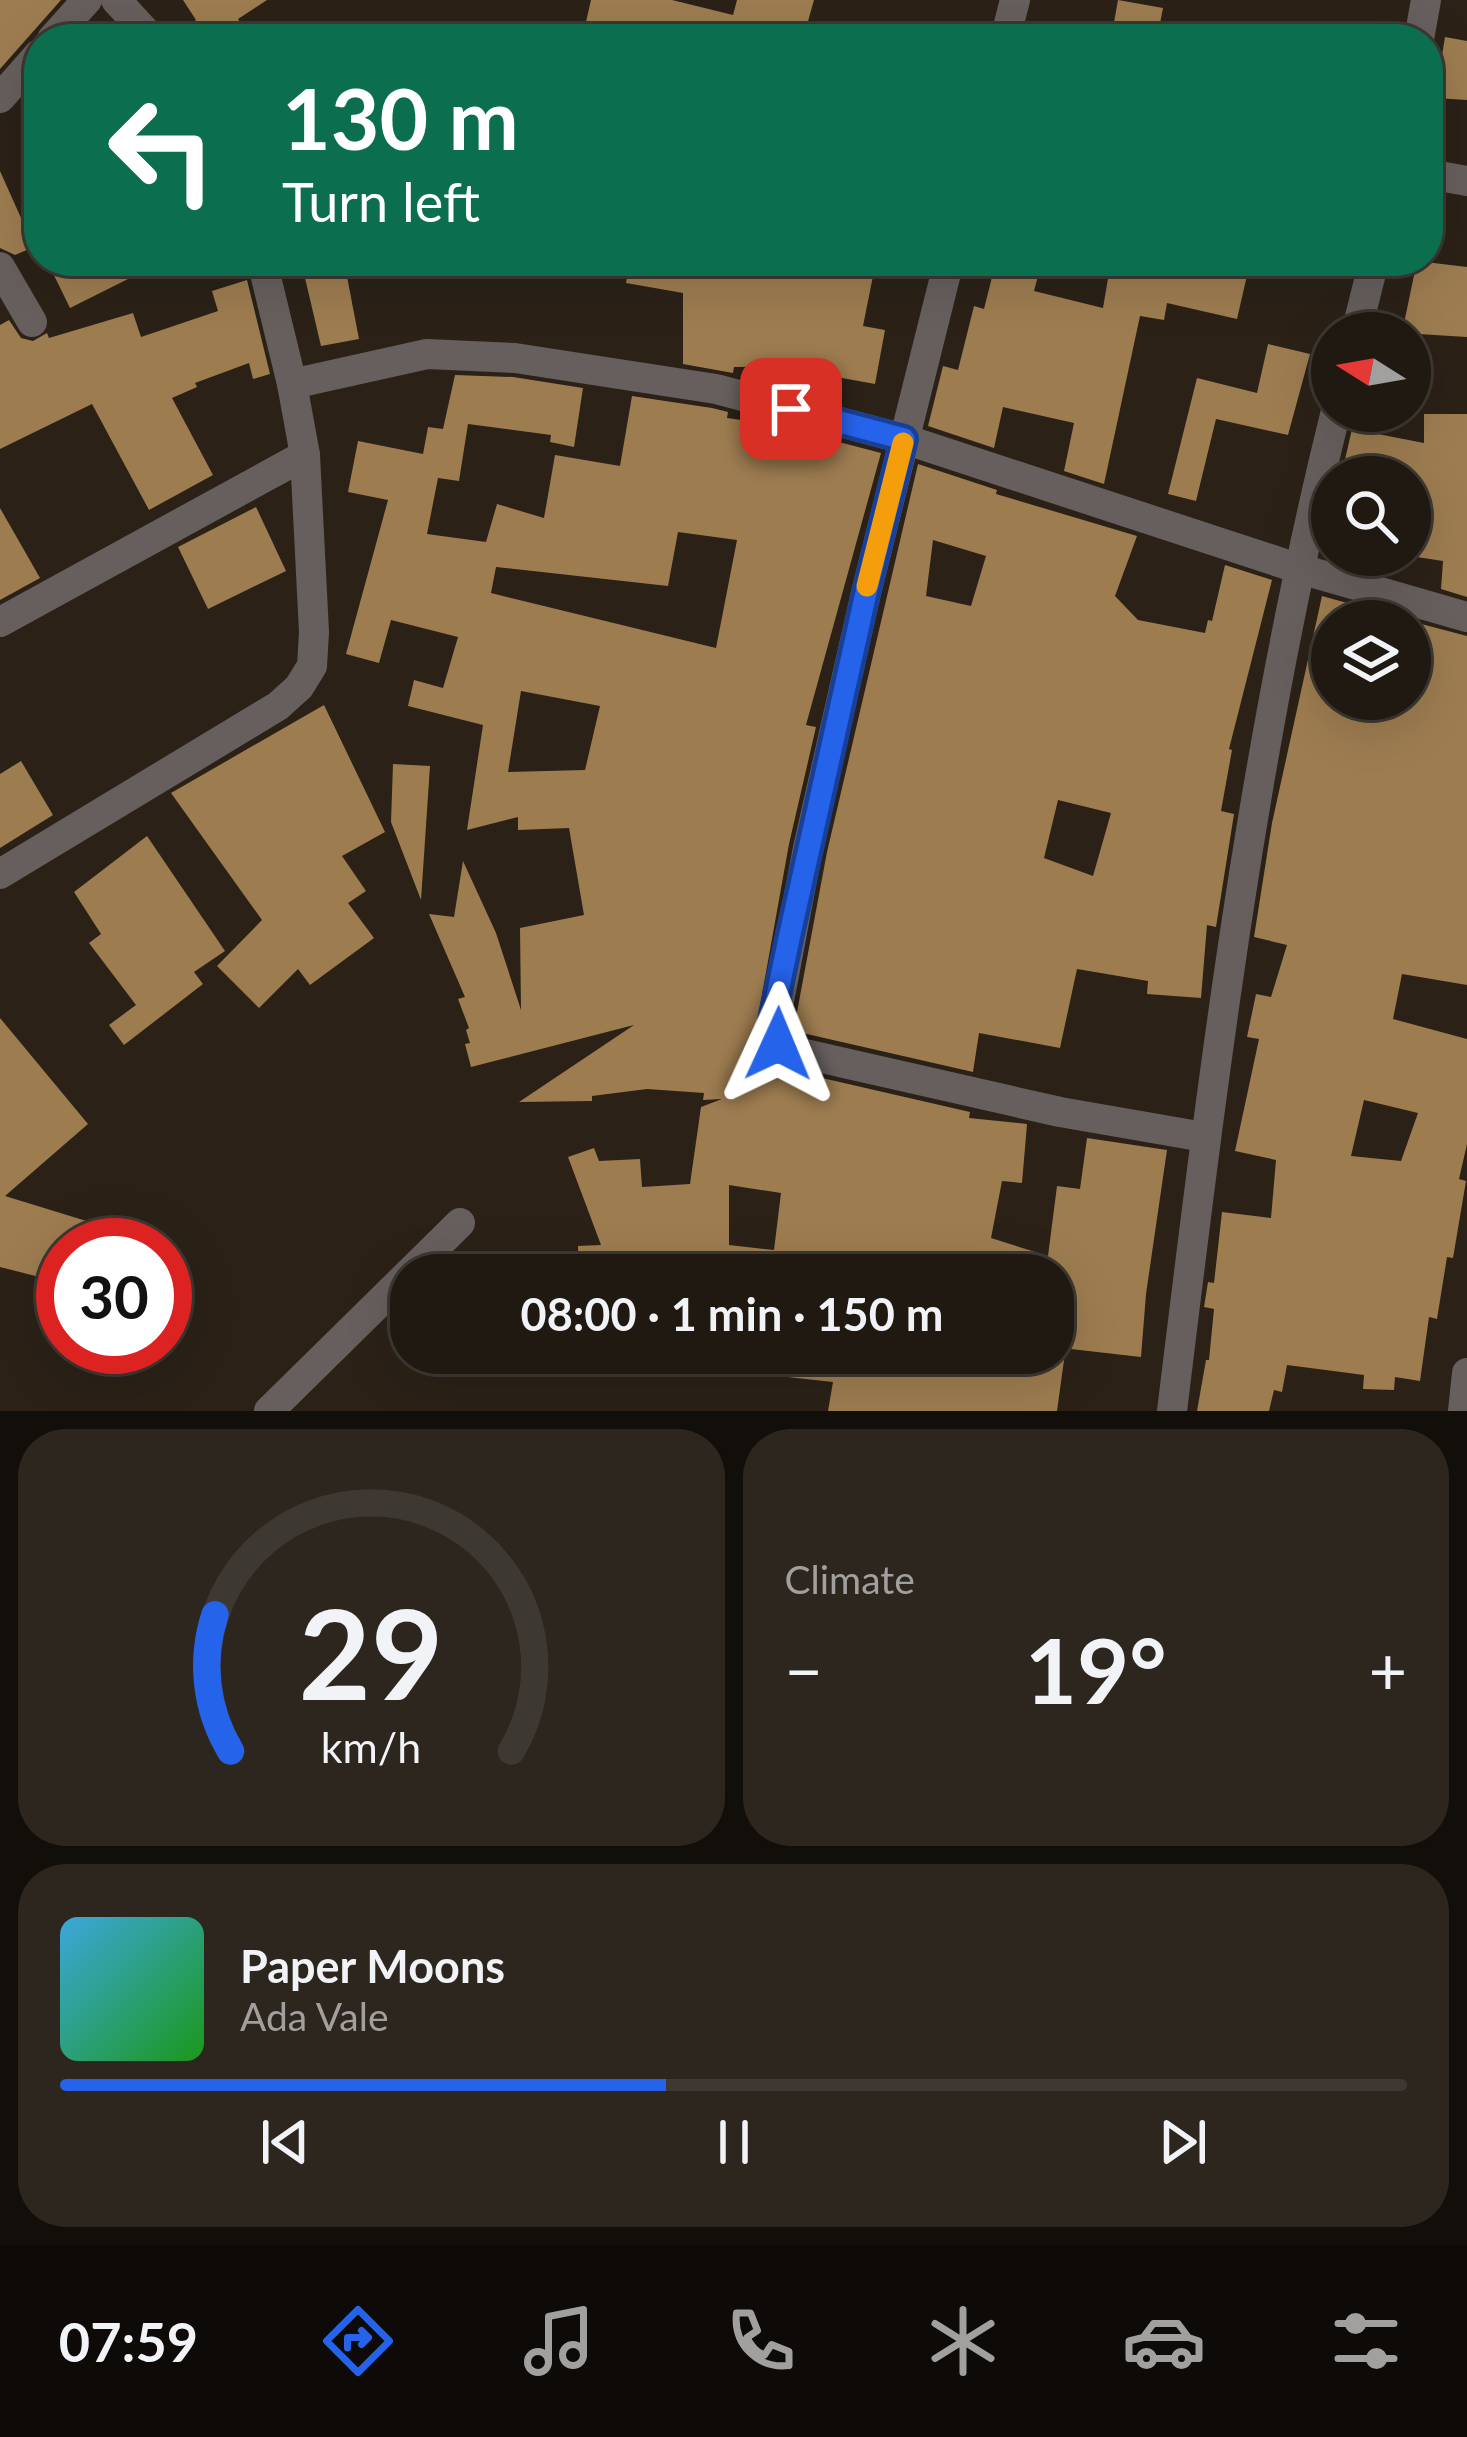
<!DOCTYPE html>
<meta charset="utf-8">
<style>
:root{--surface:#201911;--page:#2d261f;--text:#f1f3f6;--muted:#a2a09f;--line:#3d3831;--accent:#2563eb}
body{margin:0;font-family:Lato,sans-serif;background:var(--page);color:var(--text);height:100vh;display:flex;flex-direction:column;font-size:45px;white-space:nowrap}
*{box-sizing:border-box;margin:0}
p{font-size:39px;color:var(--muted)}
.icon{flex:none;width:66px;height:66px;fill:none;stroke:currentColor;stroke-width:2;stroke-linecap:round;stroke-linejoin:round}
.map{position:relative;height:1411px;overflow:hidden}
.sheet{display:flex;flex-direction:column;gap:18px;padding:18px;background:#120e09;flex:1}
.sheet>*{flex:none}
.top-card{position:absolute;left:24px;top:24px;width:1419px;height:252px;border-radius:48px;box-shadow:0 12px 48px #0002,0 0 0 3px var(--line);background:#0b6e4f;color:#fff;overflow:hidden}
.needle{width:78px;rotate:281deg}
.tools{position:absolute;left:1311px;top:312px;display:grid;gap:24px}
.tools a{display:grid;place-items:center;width:120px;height:120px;border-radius:50%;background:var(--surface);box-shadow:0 12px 48px #0002,0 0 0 3px var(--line);font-size:60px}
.speed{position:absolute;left:36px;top:1218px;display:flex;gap:24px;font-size:60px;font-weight:700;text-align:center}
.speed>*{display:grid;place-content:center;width:156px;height:156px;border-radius:50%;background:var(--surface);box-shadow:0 12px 48px #0002,0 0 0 3px var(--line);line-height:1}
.speed .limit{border:18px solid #d22;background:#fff;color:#111}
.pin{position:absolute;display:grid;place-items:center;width:102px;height:102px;color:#fff;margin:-51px;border-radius:24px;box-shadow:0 6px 18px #0006}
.me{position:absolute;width:132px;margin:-66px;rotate:1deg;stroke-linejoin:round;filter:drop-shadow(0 0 9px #0008)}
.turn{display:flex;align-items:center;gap:42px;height:252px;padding:0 60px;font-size:54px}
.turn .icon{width:156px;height:156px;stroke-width:2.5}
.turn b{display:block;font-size:84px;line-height:102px}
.big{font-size:90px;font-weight:700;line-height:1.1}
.sheet .card{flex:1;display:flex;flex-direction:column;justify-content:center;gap:18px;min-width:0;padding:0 42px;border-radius:48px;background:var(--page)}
.sheet .dial{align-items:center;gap:0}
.dial svg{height:312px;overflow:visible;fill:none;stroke:var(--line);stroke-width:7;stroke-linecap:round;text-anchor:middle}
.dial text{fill:var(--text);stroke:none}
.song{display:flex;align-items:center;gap:36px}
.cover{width:144px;height:144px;border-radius:18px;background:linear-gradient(135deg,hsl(200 70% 55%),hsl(120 70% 35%))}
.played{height:12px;border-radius:6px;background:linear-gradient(90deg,var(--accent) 45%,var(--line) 45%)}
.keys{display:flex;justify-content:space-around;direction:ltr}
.heat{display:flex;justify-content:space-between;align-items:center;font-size:66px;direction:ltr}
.sheet .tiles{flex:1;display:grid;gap:18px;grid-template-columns:1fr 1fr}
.card:last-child{grid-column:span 2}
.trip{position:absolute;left:390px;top:1254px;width:684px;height:120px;border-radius:48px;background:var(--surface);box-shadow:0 12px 48px #0002,0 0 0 3px var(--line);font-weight:700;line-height:120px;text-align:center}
.dock{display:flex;height:192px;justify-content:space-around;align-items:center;background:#0d0a07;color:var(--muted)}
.dock .icon{width:84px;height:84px}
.dock .current{color:var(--accent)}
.dock b{font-size:54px;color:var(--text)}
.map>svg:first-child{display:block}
</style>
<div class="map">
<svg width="1467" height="1411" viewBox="0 0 1467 1411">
<rect width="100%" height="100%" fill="#2b2117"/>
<g fill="#9d7c50" fill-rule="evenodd">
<path d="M0 0H61L0 69Z"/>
<path d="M183 0H267L238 19 250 39H171L196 20Z"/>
<path d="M591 0H672L733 15 737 0H814L803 39H661L618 28 616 39H582Z"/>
<path d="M1118 0 1163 8 1157 39H1111Z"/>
<path d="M1445 37 1467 41V100L1435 98Z"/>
<path d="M0 171 34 247 15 255 0 248Z"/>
<path d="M47 261H164L70 308Z"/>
<path d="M301 261H344L359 339 321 346Z"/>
<path d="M630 261H876L863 326 885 330 875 384 820 374 822 366 734 367 733 373 683 364V293L626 283Z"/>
<path d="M996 261H1042L1034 291 1103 308 1111 261 1181 272 1184 261H1204L1248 271 1237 319 1167 303 1164 320 1140 316 1104 484 1064 471 1074 423 1003 407 994 448 928 426 943 366 958 370 974 306 984 309Z"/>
<path d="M1417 261 1467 267V337L1402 333Z"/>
<path d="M247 280 270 374 253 379 249 363 195 383 197 387 172 398 213 475 149 510 92 404 0 449V325L9 320 21 338 33 341 47 333 49 338 133 313 141 337 218 311 212 291Z"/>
<path d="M1268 344 1310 354 1288 435 1216 419 1196 501 1168 494 1197 378 1257 393Z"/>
<path d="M455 375 513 377 583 388 574 447 550 442 551 435 468 424 459 481 438 478 427 534 486 542 497 504 544 518 555 455 620 466 632 396 712 408 728 412 727 418 770 424 881 453 806 725 816 727 789 844 754 1039 772 1062 783 1069 970 1112 969 1118 1027 1124 1022 1183 1002 1181 991 1238 1048 1256 1057 1186 1080 1189 1087 1138 1167 1150 1146 1294 1141 1357 1053 1347V1275H703L704 1271 579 1275 578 1246 601 1245 568 1157 594 1148 599 1161 640 1159 642 1187 690 1184 701 1107 722 1099 703 1100 704 1093 647 1089 592 1096V1101L519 1102 634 1025 471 1067 465 1044 470 1043 466 1030 469 1028 458 999 465 997 429 914 454 917 463 861 496 933 521 1010 520 928 584 915 569 828 518 830V817L467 830 483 725 408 706 414 680 443 688 458 637 391 620 379 663 346 654 388 500 348 492 358 441 423 454 428 427 443 429ZM678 532 737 540 716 648 491 593 496 567 668 586ZM521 691 600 706 585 770 508 772ZM729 1185 781 1193 774 1250 729 1245Z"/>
<path d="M1424 414H1467V597L1441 589 1443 561 1410 556V477H1341L1352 429 1424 443Z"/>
<path d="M918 464 997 490 996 494 1137 536 1115 596 1138 620 1205 633 1208 620 1212 621 1225 565 1272 580 1229 749 1232 750 1221 811 1234 814 1216 927 1207 925 1201 998 1147 994 1148 981 1077 969 1060 1048 979 1033 973 1072 798 1032 794 1028 827 852ZM933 540 986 556 971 606 926 596ZM1058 800 1111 813 1093 876 1044 858Z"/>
<path d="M256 507 286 571 208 609 178 547Z"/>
<path d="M0 508 40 578 0 600Z"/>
<path d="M1322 596 1394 616 1393 621H1332V699H1410V621L1467 636V985L1402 974 1393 1019 1467 1039V1144L1459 1179 1466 1181 1453 1258 1447 1257 1437 1319 1429 1317 1420 1381 1395 1377 1394 1390 1363 1389 1364 1375 1287 1365 1282 1392 1274 1390 1269 1411H1197L1206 1360H1209L1214 1309 1204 1307 1208 1282 1214 1283 1222 1212 1271 1218 1276 1160 1235 1151 1259 1039 1247 1037 1256 994 1271 997 1287 945 1254 937 1272 823ZM1364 1100 1418 1113 1401 1161 1351 1156Z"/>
<path d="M324 705 385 832 342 856 366 891 348 903 374 938 310 985 298 969 259 1008 217 966 262 920 171 793Z"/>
<path d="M21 761 53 815 0 848V774Z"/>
<path d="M393 764 430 766 421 900 391 822Z"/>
<path d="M147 836 225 951 194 972 203 984 124 1045 109 1025 136 1005 89 943 101 934 74 892Z"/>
<path d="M0 1018 88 1124 5 1196 145 1239 144 1245H63V1283L0 1267Z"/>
<path d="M725 1353H1065L1057 1411H828L833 1382 724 1370Z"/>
</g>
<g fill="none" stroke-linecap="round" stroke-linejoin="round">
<g stroke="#665f5d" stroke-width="30">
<path d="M116 0 152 39"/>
<path d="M52 39 87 0"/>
<path d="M1005 39 1015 0"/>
<path d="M1419 39 1426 0"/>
<path d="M0 98 39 54"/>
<path d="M1428 174 1467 181"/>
<path d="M949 261 866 593 808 848 773 1033 787 1050 1060 1112 1204 1137"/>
<path d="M0 267 32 322"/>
<path d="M1356 333 1374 261"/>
<path d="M292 384 427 354 515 358 716 389 904 439 1297 568 1467 617"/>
<path d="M0 622 305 455"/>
<path d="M0 874 278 706 299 687 312 666 314 632 305 455 292 384 262 261"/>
<path d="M269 1411 460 1223"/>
<path d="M1172 1411C1213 1075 1254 740 1336 411"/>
<path d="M1463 1411 1467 1373"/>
</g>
</g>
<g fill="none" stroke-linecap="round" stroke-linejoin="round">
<defs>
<path id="route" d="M778 1044 772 1020 790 934 866 593 904 439 791 409"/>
</defs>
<use href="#route" stroke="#184099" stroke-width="30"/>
<use href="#route" stroke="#2563eb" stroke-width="21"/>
<path stroke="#f59e0b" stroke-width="21" d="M867 586 903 443"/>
</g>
</svg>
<div class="tools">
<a><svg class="needle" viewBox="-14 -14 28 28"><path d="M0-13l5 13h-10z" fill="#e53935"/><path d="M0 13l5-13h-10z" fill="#a2a09f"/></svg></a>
<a><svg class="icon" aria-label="search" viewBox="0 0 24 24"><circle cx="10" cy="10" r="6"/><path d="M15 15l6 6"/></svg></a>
<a><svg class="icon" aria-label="layers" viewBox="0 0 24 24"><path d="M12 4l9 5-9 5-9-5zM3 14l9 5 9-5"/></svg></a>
</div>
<div class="speed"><div class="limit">30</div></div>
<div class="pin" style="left:791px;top:409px;background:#d93025"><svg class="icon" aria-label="arrive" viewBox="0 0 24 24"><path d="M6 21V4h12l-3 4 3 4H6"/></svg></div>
<svg class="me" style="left:778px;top:1044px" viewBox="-20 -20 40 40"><path d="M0-17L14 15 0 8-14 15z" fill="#2563eb" stroke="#fff" stroke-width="4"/></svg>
<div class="trip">08:00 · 1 min · 150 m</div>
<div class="top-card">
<div class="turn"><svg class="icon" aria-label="left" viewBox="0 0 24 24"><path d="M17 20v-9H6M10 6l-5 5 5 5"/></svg><div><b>130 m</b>Turn left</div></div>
</div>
</div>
<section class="sheet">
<div class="tiles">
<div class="card dial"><svg viewBox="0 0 100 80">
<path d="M14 69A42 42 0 1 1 86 69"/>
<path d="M14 69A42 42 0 0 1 10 34" stroke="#2563eb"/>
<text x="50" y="56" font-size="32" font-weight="700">29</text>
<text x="50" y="72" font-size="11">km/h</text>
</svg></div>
<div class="card"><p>Climate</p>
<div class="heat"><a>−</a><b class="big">19°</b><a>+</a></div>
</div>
<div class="card">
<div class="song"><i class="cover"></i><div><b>Paper Moons</b><p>Ada Vale</p></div></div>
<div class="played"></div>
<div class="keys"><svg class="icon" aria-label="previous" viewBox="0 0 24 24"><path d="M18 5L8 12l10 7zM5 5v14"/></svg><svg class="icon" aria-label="pause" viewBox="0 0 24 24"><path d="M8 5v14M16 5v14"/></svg><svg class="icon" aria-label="next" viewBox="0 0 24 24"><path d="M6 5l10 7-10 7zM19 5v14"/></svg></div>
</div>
</div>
</section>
<nav class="dock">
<b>07:59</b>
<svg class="icon current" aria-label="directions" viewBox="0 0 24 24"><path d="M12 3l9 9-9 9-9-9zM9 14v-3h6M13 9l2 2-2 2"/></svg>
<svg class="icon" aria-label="music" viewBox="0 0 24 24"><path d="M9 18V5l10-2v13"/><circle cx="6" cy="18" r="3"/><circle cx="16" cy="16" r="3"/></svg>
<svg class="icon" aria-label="phone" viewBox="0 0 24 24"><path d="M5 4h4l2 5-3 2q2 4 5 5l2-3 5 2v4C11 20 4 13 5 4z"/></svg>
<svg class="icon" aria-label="climate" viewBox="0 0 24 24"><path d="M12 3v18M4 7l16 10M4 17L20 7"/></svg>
<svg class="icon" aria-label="car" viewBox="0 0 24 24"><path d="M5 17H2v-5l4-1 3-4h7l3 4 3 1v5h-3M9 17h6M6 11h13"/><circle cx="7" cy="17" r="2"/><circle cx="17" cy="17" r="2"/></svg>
<svg class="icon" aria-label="filters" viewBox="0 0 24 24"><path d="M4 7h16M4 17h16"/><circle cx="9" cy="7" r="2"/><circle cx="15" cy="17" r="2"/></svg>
</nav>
